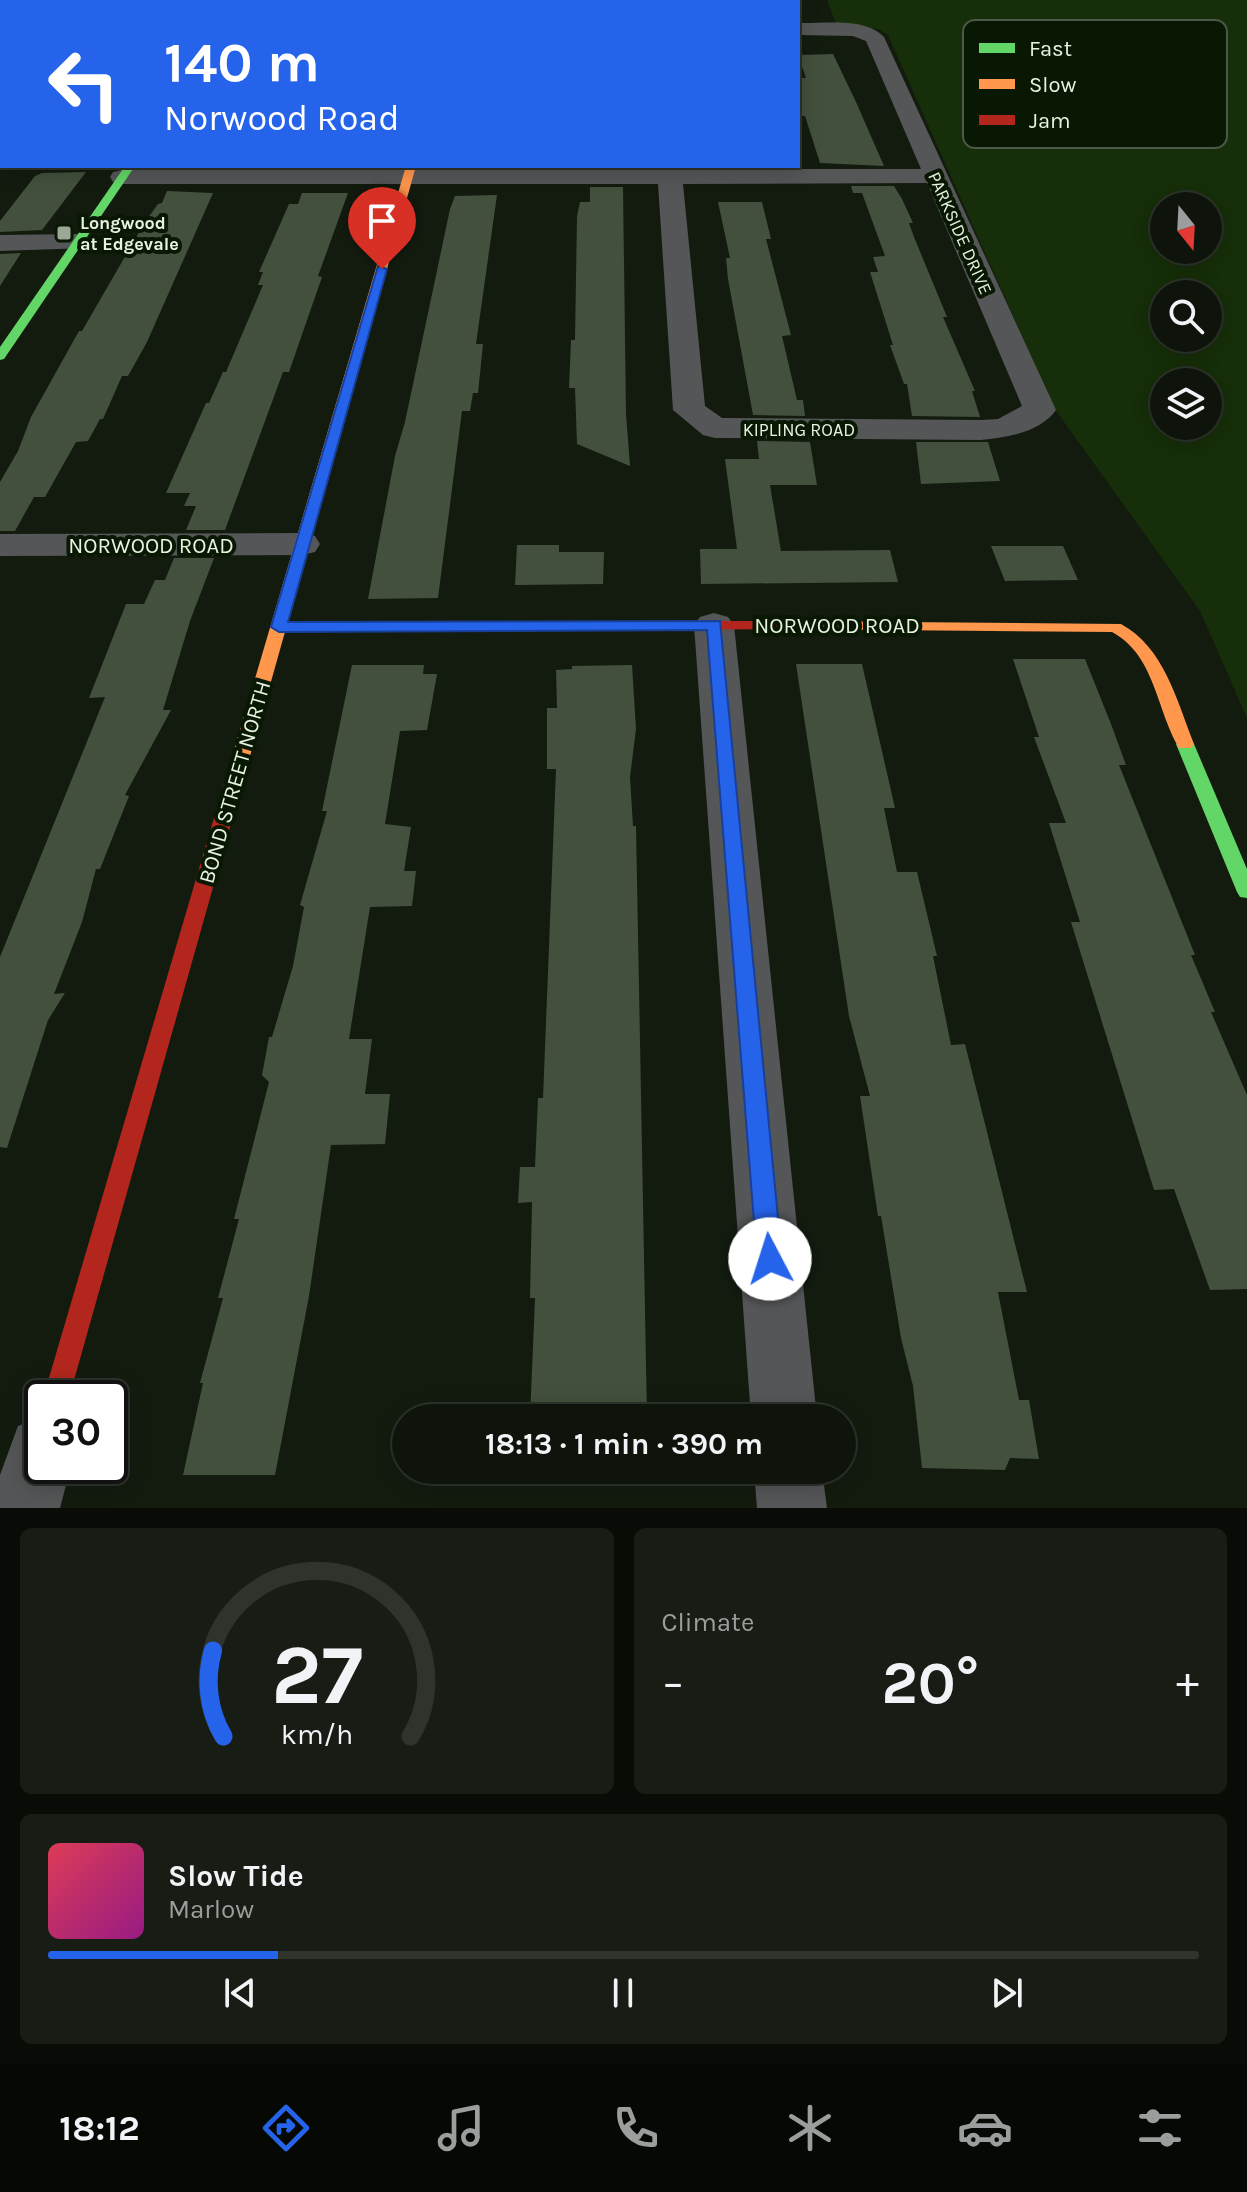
<!DOCTYPE html>
<meta charset="utf-8">
<style>
:root{--surface:#0e140b;--page:#171d14;--text:#f1f3f6;--muted:#9b9e9d;--line:#2e332c;--accent:#2563eb}
body{margin:0;font-family:Karla,sans-serif;background:var(--page);color:var(--text);height:100vh;display:flex;flex-direction:column;font-size:30px;white-space:nowrap}
*{box-sizing:border-box;margin:0}
p{font-size:26px;color:var(--muted)}
.icon{flex:none;width:44px;height:44px;fill:none;stroke:currentColor;stroke-width:2;stroke-linecap:round;stroke-linejoin:round}
.map{position:relative;height:1508px;overflow:hidden}
.sheet{display:flex;flex-direction:column;gap:20px;padding:20px;background:#080b06;flex:1}
.sheet>*{flex:none}
.banner{position:absolute;left:0px;top:0px;width:800px;height:168px;box-shadow:0 4px 20px #0003,0 0 0 2px var(--line);background:#2563eb;color:#fff;overflow:hidden}
.needle{width:52px;rotate:162deg}
.controls{position:absolute;left:1150px;top:192px;display:grid;gap:16px}
.controls a{display:grid;place-items:center;width:72px;height:72px;border-radius:50%;background:var(--surface);box-shadow:0 4px 20px #0003,0 0 0 2px var(--line);font-size:40px}
.speed{position:absolute;left:24px;top:1380px;display:flex;gap:16px;font-size:40px;font-weight:700;text-align:center}
.speed>*{display:grid;place-content:center;width:104px;height:104px;border-radius:50%;background:var(--surface);box-shadow:0 4px 20px #0003,0 0 0 2px var(--line);line-height:1}
.speed .limit{border:4px solid #111;border-radius:12px;background:#fff;color:#111}
.pin{position:absolute;display:grid;place-items:center;width:68px;height:68px;color:#fff;margin:-82px -34px;border-radius:50% 50% 50% 0;rotate:-45deg;box-shadow:0 0 8px #0007}
.pin .icon{rotate:45deg}
.me{position:absolute;width:88px;margin:-44px;rotate:355deg;stroke-linejoin:round;filter:drop-shadow(0 0 6px #0008)}
.turn{display:flex;align-items:center;gap:28px;height:168px;padding:0 32px;font-size:36px}
.turn .icon{width:104px;height:104px;stroke-width:2.5}
.turn b{display:block;font-size:56px;line-height:68px}
.big{font-size:60px;font-weight:700;line-height:1.1}
.sheet .tile{flex:1;display:flex;flex-direction:column;justify-content:center;gap:12px;min-width:0;padding:0 28px;border-radius:12px;background:var(--page)}
.sheet .dial{align-items:center;gap:0}
.dial svg{height:208px;overflow:visible;fill:none;stroke:var(--line);stroke-width:7;stroke-linecap:round;text-anchor:middle}
.dial text{fill:var(--text);stroke:none}
.song{display:flex;align-items:center;gap:24px}
.cover{width:96px;height:96px;border-radius:12px;background:linear-gradient(135deg,hsl(350 70% 55%),hsl(310 70% 35%))}
.played{height:8px;border-radius:4px;background:linear-gradient(90deg,var(--accent) 20%,var(--line) 20%)}
.keys{display:flex;justify-content:space-around;direction:ltr}
.heat{display:flex;justify-content:space-between;align-items:center;font-size:44px;direction:ltr}
.sheet .tiles{flex:1;display:grid;gap:20px;grid-template-columns:1fr 1fr}
.tile:last-child{grid-column:span 2}
.trip{position:absolute;left:392px;top:1404px;width:464px;height:80px;border-radius:40px;background:var(--surface);box-shadow:0 4px 20px #0003,0 0 0 2px var(--line);font-weight:700;line-height:80px;text-align:center}
.tabs{display:flex;height:128px;justify-content:space-around;align-items:center;background:#060804;color:var(--muted)}
.tabs .icon{width:56px;height:56px}
.tabs .selected{color:var(--accent)}
.tabs b{font-size:36px;color:var(--text)}
.map>svg:first-child{display:block}
</style>
<div class="map">
<svg width="1247" height="1508" viewBox="0 0 1247 1508">
<rect width="100%" height="100%" fill="#131b0f"/>
<path fill="#162e09" fill-rule="evenodd" d="M827 0H1247V718L1200 611 1054 408 888 35 878 29 836 24ZM1164 206H1208V250H1164ZM1164 294H1208V338H1164ZM1164 382H1208V426H1164Z"/>
<g fill="#43503d">
<path d="M833 54 856 102 884 166 820 163 805 116H798V78H806L798 55Z"/>
<path d="M86 172 42 230 0 232V221L35 176 42 173Z"/>
<path d="M851 186H894L902 199 913 223H909L914 237 947 317H943L975 391H972L980 417 912 416 907 384H904L890 345H893L870 272H878L873 257 885 256 862 193H853Z"/>
<path d="M590 187H623L626 414 630 466 577 444 575 388H569L571 340H575L577 216 580 202H590Z"/>
<path d="M167 191 213 193 147 342 128 376H122L103 419H100L88 441 76 442 45 497H34L15 531H0V482L18 451 31 417 79 331H82L145 222 158 204 162 203Z"/>
<path d="M302 193H348L318 276 322 277 289 372H283L225 530H186L196 506H184L190 493H166L206 403H209L223 372H226L263 285H258L263 272H259L289 204H298Z"/>
<path d="M497 195 476 344H483L478 393H473L470 411H462L438 598 368 599 395 456 405 422 450 209 455 196Z"/>
<path d="M718 202H762L771 239H766L791 335 782 336 797 400H803L805 416 753 415 728 279 726 258H730Z"/>
<path d="M21 253 0 286V254Z"/>
<path d="M757 441 810 442 817 485H770L781 551 890 550 898 582 701 584 700 549H737L725 459H759Z"/>
<path d="M916 442H988L1000 481 921 484Z"/>
<path d="M517 545H559V552H604L603 584 515 585Z"/>
<path d="M991 546H1063L1078 580 1005 581Z"/>
<path d="M174 558H214L190 621 163 710H171L125 795 129 796 100 869H96L82 922 54 994 65 993 48 1020 7 1148 0 1147V957L105 697 89 698 126 604H144L155 580H165Z"/>
<path d="M1013 659H1085L1111 724 1126 765H1119L1195 955H1191L1215 1012H1211L1247 1095V1289L1210 1290 1174 1189 1154 1190 1071 922H1080L1049 823H1066L1034 737H1039Z"/>
<path d="M796 664H862L895 808H884L897 872H917L937 956H933L951 1045 965 1044 1027 1292H998L1019 1400H1029L1039 1459 1010 1458 1005 1470 922 1468 913 1386 901 1338 881 1216H878L860 1096H870L849 1016Z"/>
<path d="M352 665H424L423 674H437L427 730 400 731 385 824 411 827 404 871H416L412 906 370 907 349 1039H372L365 1094H390L385 1144 331 1145 309 1296 275 1475H183L203 1383H200L223 1298H218L239 1219H234L269 1082 262 1075 269 1037H272L293 966 304 907 300 905 327 811H322Z"/>
<path d="M632 665 636 729 630 777 633 826H636L647 1418H530L535 1298H530L532 1202 518 1203 520 1167H535L538 1098H543L556 769H547V708H557L556 670 572 669V666Z"/>
</g>
<g fill="none" stroke-linecap="round" stroke-linejoin="round">
<g fill="#545657" fill-rule="evenodd">
<path d="M798 23C824 24 865 17 884 37L1056 410C1041 432 1006 438 981 440L715 438 703 435 673 410 658 184H122L113 182 110 177 113 172 122 170 657 169V166H681V169H921L866 41 853 36 798 35ZM927 183 1022 406 998 419 981 420 722 418 705 406 683 184Z"/>
<rect x="0" y="40" width="2" height="12"/>
<path d="M78 234 87 236 91 242 87 248 0 251V235Z"/>
<path d="M302 533 315 536 320 544 315 552 302 555 0 556V534Z"/>
<path d="M714 613 728 617 734 625 817 1418H751L694 625 700 617Z"/>
<path d="M42 1417V1466H71L60 1508H0V1475L18 1426Z"/>
<path d="M754 1470H822L827 1508H757Z"/>
</g>
<g fill="#63d668" fill-rule="evenodd">
<path d="M240 0H248L239 2Z"/>
<path d="M125 166H135L4 359 0 360V347Z"/>
<path d="M1185 739 1194 744 1247 869V898L1240 897 1237 892 1176 744Z"/>
</g>
<g fill="#ff974d" fill-rule="evenodd">
<path d="M406 166H416L247 767 238 772 232 771 229 767Z"/>
<path d="M782 621 1121 624C1164 647 1177 701 1194 744L1191 748H1179C1156 709 1155 655 1112 632L776 629 774 626Z"/>
</g>
<g fill="#b3261e" fill-rule="evenodd">
<path d="M782 621 790 626 788 629 279 632 271 627 279 622Z"/>
<path d="M238 762 247 767 69 1398H43L229 767Z"/>
</g>
</g>
<path fill="#2563eb" stroke="#184099" stroke-width="2" d="M378 266 387 269 288 622 720 621 782 1259 779 1267 770 1270 761 1267 757 1259 707 630 279 632 271 627Z"/>
<rect fill="#9da798" stroke="#081803" stroke-width="3" x="56" y="225" width="16" height="16" rx="4"/>
<g text-anchor="middle" stroke-width="8" stroke-linejoin="round" paint-order="stroke">
<g font-size="18" font-weight="bold" fill="#e7f2e2" stroke="#081803" text-anchor="start">
<text x="80" y="229">Longwood<tspan x="80" dy="21">at Edgevale</tspan></text>
</g>
<g font-size="18" fill="#e7f2e2" stroke="#081803">
<text transform="translate(960 233) rotate(66)" y="6">PARKSIDE DRIVE</text>
<text x="799" y="436">KIPLING ROAD</text>
</g>
<g font-size="22" fill="#e7f2e2" stroke="#081803">
<text x="151" y="553">NORWOOD ROAD</text>
<text x="837" y="633">NORWOOD ROAD</text>
<text transform="translate(234 782) rotate(-74)" y="8">BOND STREET NORTH</text>
</g>
</g>
<rect x="963" y="20" width="264" height="128" rx="12" fill="#081803" stroke="#4b5946" stroke-width="2"/>
<rect x="979" y="43" width="36" height="10" fill="#63d668"/>
<rect x="979" y="79" width="36" height="10" fill="#ff974d"/>
<rect x="979" y="115" width="36" height="10" fill="#b3261e"/>
<g font-size="22" fill="#e7f2e2">
<text x="1029" y="56">Fast</text>
<text x="1029" y="92">Slow</text>
<text x="1029" y="128">Jam</text>
</g>
</svg>
<div class="controls">
<a><svg class="needle" viewBox="-14 -14 28 28"><path d="M0-13l5 13h-10z" fill="#e53935"/><path d="M0 13l5-13h-10z" fill="#9b9e9d"/></svg></a>
<a><svg class="icon" aria-label="search" viewBox="0 0 24 24"><circle cx="10" cy="10" r="6"/><path d="M15 15l6 6"/></svg></a>
<a><svg class="icon" aria-label="layers" viewBox="0 0 24 24"><path d="M12 4l9 5-9 5-9-5zM3 14l9 5 9-5"/></svg></a>
</div>
<div class="speed"><div class="limit">30</div></div>
<div class="pin" style="left:382px;top:269px;background:#d93025"><svg class="icon" aria-label="arrive" viewBox="0 0 24 24"><path d="M6 21V4h12l-3 4 3 4H6"/></svg></div>
<svg class="me" style="left:770px;top:1259px" viewBox="-20 -20 40 40"><circle r="19" fill="#fff"/><path d="M0-13L10 11 0 6-10 11z" fill="#2563eb"/></svg>
<div class="trip">18:13 · 1 min · 390 m</div>
<div class="banner">
<div class="turn"><svg class="icon" aria-label="left" viewBox="0 0 24 24"><path d="M17 20v-9H6M10 6l-5 5 5 5"/></svg><div><b>140 m</b>Norwood Road</div></div>
</div>
</div>
<section class="sheet">
<div class="tiles">
<div class="tile dial"><svg viewBox="0 0 100 80">
<path d="M14 69A42 42 0 1 1 86 69"/>
<path d="M14 69A42 42 0 0 1 10 36" stroke="#2563eb"/>
<text x="50" y="56" font-size="32" font-weight="700">27</text>
<text x="50" y="72" font-size="11">km/h</text>
</svg></div>
<div class="tile"><p>Climate</p>
<div class="heat"><a>−</a><b class="big">20°</b><a>+</a></div>
</div>
<div class="tile">
<div class="song"><i class="cover"></i><div><b>Slow Tide</b><p>Marlow</p></div></div>
<div class="played"></div>
<div class="keys"><svg class="icon" aria-label="previous" viewBox="0 0 24 24"><path d="M18 5L8 12l10 7zM5 5v14"/></svg><svg class="icon" aria-label="pause" viewBox="0 0 24 24"><path d="M8 5v14M16 5v14"/></svg><svg class="icon" aria-label="next" viewBox="0 0 24 24"><path d="M6 5l10 7-10 7zM19 5v14"/></svg></div>
</div>
</div>
</section>
<nav class="tabs">
<b>18:12</b>
<svg class="icon selected" aria-label="directions" viewBox="0 0 24 24"><path d="M12 3l9 9-9 9-9-9zM9 14v-3h6M13 9l2 2-2 2"/></svg>
<svg class="icon" aria-label="music" viewBox="0 0 24 24"><path d="M9 18V5l10-2v13"/><circle cx="6" cy="18" r="3"/><circle cx="16" cy="16" r="3"/></svg>
<svg class="icon" aria-label="phone" viewBox="0 0 24 24"><path d="M5 4h4l2 5-3 2q2 4 5 5l2-3 5 2v4C11 20 4 13 5 4z"/></svg>
<svg class="icon" aria-label="climate" viewBox="0 0 24 24"><path d="M12 3v18M4 7l16 10M4 17L20 7"/></svg>
<svg class="icon" aria-label="car" viewBox="0 0 24 24"><path d="M5 17H2v-5l4-1 3-4h7l3 4 3 1v5h-3M9 17h6M6 11h13"/><circle cx="7" cy="17" r="2"/><circle cx="17" cy="17" r="2"/></svg>
<svg class="icon" aria-label="filters" viewBox="0 0 24 24"><path d="M4 7h16M4 17h16"/><circle cx="9" cy="7" r="2"/><circle cx="15" cy="17" r="2"/></svg>
</nav>
